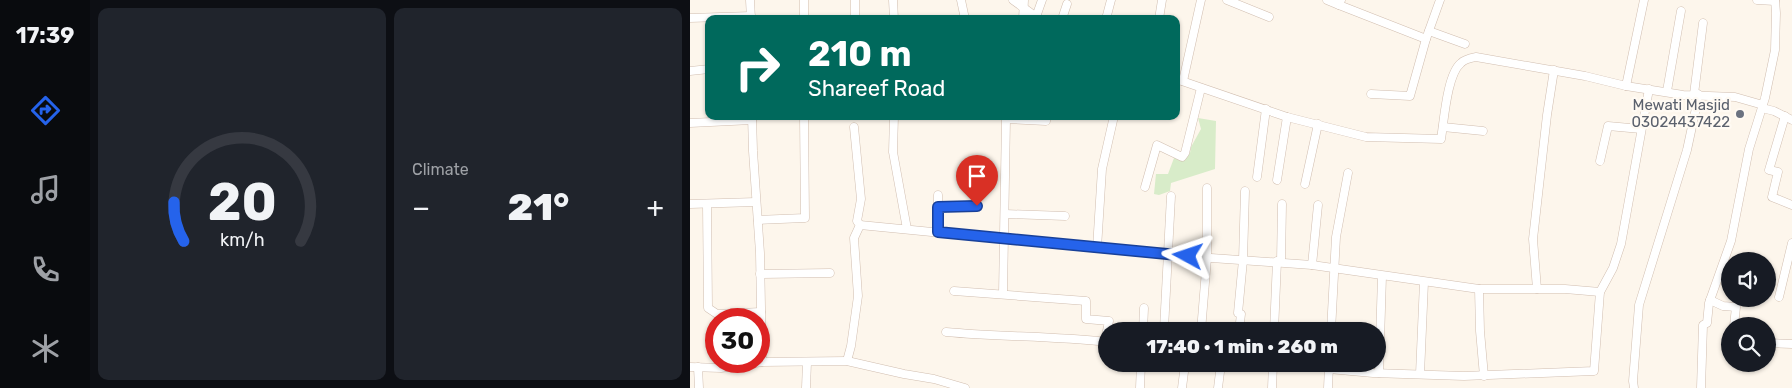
<!DOCTYPE html>
<meta charset="utf-8">
<style>
:root{--surface:#171b24;--page:#20242c;--text:#f1f3f6;--muted:#9ea1a6;--line:#363941;--accent:#2563eb}
body{margin:0;font-family:Rubik,sans-serif;background:var(--page);color:var(--text);height:100vh;display:flex;flex-direction:column;font-size:19px;white-space:nowrap}
*{box-sizing:border-box;margin:0}
p{font-size:16px;color:var(--muted)}
.icon{flex:none;width:28px;height:28px;fill:none;stroke:currentColor;stroke-width:2;stroke-linecap:round;stroke-linejoin:round}
.map{position:relative;flex:1;overflow:hidden}
.drawer{display:flex;flex-direction:column;gap:8px;padding:8px;background:#0d0f14;width:600px}
.drawer>*{flex:none}
.guide{position:absolute;left:15px;top:15px;width:475px;height:105px;border-radius:10px;box-shadow:0 1px 4px #0004;background:#00695c;color:#fff;overflow:hidden}
.tools{position:absolute;left:1031px;top:252px;display:grid;gap:10px}
.tools a{display:grid;place-items:center;width:55px;height:55px;border-radius:50%;background:var(--surface);box-shadow:0 1px 4px #0004;font-size:25px}
.speed{position:absolute;left:15px;top:308px;display:flex;gap:10px;font-size:25px;font-weight:700;text-align:center}
.speed>*{display:grid;place-content:center;width:65px;height:65px;border-radius:50%;background:var(--surface);box-shadow:0 1px 4px #0004;line-height:1}
.speed .limit{border:8px solid #d22;background:#fff;color:#111}
.pin{position:absolute;display:grid;place-items:center;width:42px;height:42px;color:#fff;margin:-51px -21px;border-radius:50% 50% 50% 0;rotate:-45deg;box-shadow:0 0 5px #0007}
.pin .icon{rotate:45deg}
.me{position:absolute;width:55px;margin:-28px;rotate:275deg;stroke-linejoin:round;filter:drop-shadow(0 0 4px #0008)}
.turn{display:flex;align-items:center;gap:18px;height:105px;padding:0 20px;font-size:22px}
.turn .icon{width:65px;height:65px;stroke-width:2.5}
.turn b{display:block;font-size:35px;line-height:42px}
.big{font-size:38px;font-weight:800;line-height:1.1}
.drawer .tile{flex:1;display:flex;flex-direction:column;justify-content:center;gap:8px;min-width:0;padding:0 18px;border-radius:10px;background:var(--page)}
.drawer .dial{align-items:center;gap:0}
.dial svg{height:130px;overflow:visible;fill:none;stroke:var(--line);stroke-width:7;stroke-linecap:round;text-anchor:middle}
.dial text{fill:var(--text);stroke:none}
.heat{display:flex;justify-content:space-between;align-items:center;font-size:28px;direction:ltr}
.drawer .tiles{flex:1;display:grid;gap:8px;grid-template-columns:repeat(2,1fr)}
.trip{position:absolute;left:408px;top:322px;width:288px;height:50px;border-radius:25px;background:var(--surface);box-shadow:0 1px 4px #0004;font-weight:800;line-height:50px;text-align:center}
main{display:flex;flex:1;min-height:0}
.tabs{display:flex;flex-direction:column;width:90px;justify-content:space-around;align-items:center;background:#090b0e;color:var(--muted)}
.tabs .icon{width:35px;height:35px}
.tabs .selected{color:var(--accent)}
.tabs b{font-size:22px;color:var(--text)}
.map>svg:first-child{display:block}
</style>
<main>
<nav class="tabs">
<b>17:39</b>
<svg class="icon selected" aria-label="directions" viewBox="0 0 24 24"><path d="M12 3l9 9-9 9-9-9zM9 14v-3h6M13 9l2 2-2 2"/></svg>
<svg class="icon" aria-label="music" viewBox="0 0 24 24"><path d="M9 18V5l10-2v13"/><circle cx="6" cy="18" r="3"/><circle cx="16" cy="16" r="3"/></svg>
<svg class="icon" aria-label="phone" viewBox="0 0 24 24"><path d="M5 4h4l2 5-3 2q2 4 5 5l2-3 5 2v4C11 20 4 13 5 4z"/></svg>
<svg class="icon" aria-label="climate" viewBox="0 0 24 24"><path d="M12 3v18M4 7l16 10M4 17L20 7"/></svg>
</nav>
<section class="drawer">
<div class="tiles">
<div class="tile dial"><svg viewBox="0 0 100 80">
<path d="M14 69A42 42 0 1 1 86 69"/>
<path d="M14 69A42 42 0 0 1 8 45" stroke="#2563eb"/>
<text x="50" y="56" font-size="32" font-weight="700">20</text>
<text x="50" y="72" font-size="11">km/h</text>
</svg></div>
<div class="tile"><p>Climate</p>
<div class="heat"><a>−</a><b class="big">21°</b><a>+</a></div>
</div>
</div>
</section>
<div class="map">
<svg width="1102" height="388" viewBox="0 0 1102 388">
<rect width="100%" height="100%" fill="#fdf6ec"/>
<path fill="#d8ecc9" d="M508 118 526 121 525 169 481 183 480 191 469 195 464 194 466 174H478L484 158 492 160 500 153 501 147 511 129Z"/>
<g fill="none" stroke-linecap="round" stroke-linejoin="round">
<defs>
<g id="minor">
<path d="M60 0 61 19"/>
<path d="M114 0V19"/>
<path d="M203 0 204 19"/>
<path d="M271 0 275 19"/>
<path d="M323 0 349 19"/>
<path d="M537 0 579 17"/>
<path d="M637 0 649 5"/>
<path d="M651 0 649 5 736 39"/>
<path d="M1067 0 1085 1"/>
<path d="M346 17 352 0"/>
<path d="M0 18 61 16"/>
<path d="M165 19V0"/>
<path d="M333 19 334 0"/>
<path d="M372 19 377 4"/>
<path d="M416 19 421 0"/>
<path d="M469 19 472 0"/>
<path d="M739 31 775 44"/>
<path d="M0 71 19 69"/>
<path d="M486 79 597 117 676 137 751 139C754 121 757 74 771 63 775 59 781 58 786 57L895 76 936 86 993 95 1045 97 1073 105"/>
<path d="M493 81 511 0"/>
<path d="M936 86 954 0"/>
<path d="M977 91 991 11"/>
<path d="M681 94 720 96 736 39 750 0"/>
<path d="M1004 94 1013 23"/>
<path d="M1072 108 1084 111 1102 120"/>
<path d="M62 116 63 151 70 253 72 362"/>
<path d="M204 116 203 152 217 229"/>
<path d="M1095 116 1079 170 1088 172 1082 197 1102 205"/>
<path d="M0 123 62 120"/>
<path d="M753 127 793 131"/>
<path d="M910 161 918 126 951 129"/>
<path d="M567 177 576 109"/>
<path d="M587 180 597 117"/>
<path d="M615 184 628 124"/>
<path d="M455 187 467 145 492 157 495 153 511 88"/>
<path d="M248 195V232"/>
<path d="M0 204 66 202"/>
<path d="M17 204 18 308 27 314 71 312"/>
<path d="M248 207 287 206"/>
<path d="M315 214 375 216"/>
<path d="M68 220 115 218 114 116"/>
<path d="M170 225 478 255 622 265 789 289H875L910 292"/>
<path d="M407 248 412 169 424 116"/>
<path d="M591 262 592 204"/>
<path d="M622 265 628 205"/>
<path d="M70 274 140 273"/>
<path d="M789 289 790 331 794 376"/>
<path d="M847 289 843 239 857 115 864 70"/>
<path d="M264 291 396 301V319L419 321 417 331"/>
<path d="M313 294 316 119 356 121V116"/>
<path d="M1089 297 1102 243"/>
<path d="M1020 300 1033 306 1046 307 1044 326"/>
<path d="M474 329 481 196"/>
<path d="M453 331 454 308"/>
<path d="M511 331 517 258V188"/>
<path d="M549 331 551 314 548 313 553 260 555 191"/>
<path d="M584 331 587 261"/>
<path d="M641 331 646 237 658 173"/>
<path d="M256 332C309 337 363 336 416 342"/>
<path d="M1078 343 1102 344"/>
<path d="M157 361 161 346 168 296 164 238 170 225 167 221 171 199 164 127"/>
<path d="M0 367 31 368 72 362 157 361 214 374 244 379 275 388"/>
<path d="M8 367 9 388"/>
<path d="M639 369 683 373 774 376 904 371 910 292 923 268 931 244 959 89"/>
<path d="M689 373 692 276"/>
<path d="M730 374 734 282"/>
<path d="M116 388 117 362"/>
<path d="M450 388 451 364"/>
<path d="M492 388 495 364"/>
<path d="M528 388 531 364"/>
<path d="M582 388 583 364"/>
<path d="M638 388 639 366"/>
<path d="M944 388 943 381 949 305 997 150 1006 108 1008 94"/>
<path d="M1011 388 1013 325 1017 323 1019 303 1041 241 1059 149 1075 98 1085 50 1086 13 1085 0"/>
</g>
</defs>
<use href="#minor" stroke="#d1beb0" stroke-width="9"/>
<use href="#minor" stroke="#fff" stroke-width="8"/>
</g>
<g fill="none" stroke-linecap="round" stroke-linejoin="round">
<defs>
<path id="route" d="M287 206 248 207V232L498 256"/>
</defs>
<use href="#route" stroke="#184099" stroke-width="12"/>
<use href="#route" stroke="#2563eb" stroke-width="9"/>
</g>
<circle fill="#6b7280" stroke="#fffaf3" stroke-width="2" cx="1050" cy="114" r="5"/>
<g text-anchor="middle" stroke-width="4.5" stroke-linejoin="round" paint-order="stroke">
<g font-size="15" fill="#5b616d" stroke="#fffaf3" text-anchor="end">
<text x="1040" y="110">Mewati Masjid<tspan x="1040" dy="17">03024437422</tspan></text>
</g>
</g>
</svg>
<div class="tools">
<a><svg class="icon" aria-label="sound" viewBox="0 0 24 24"><path d="M4 9h4l5-4v14l-5-4H4zM17 9q2 3 0 6"/></svg></a>
<a><svg class="icon" aria-label="search" viewBox="0 0 24 24"><circle cx="10" cy="10" r="6"/><path d="M15 15l6 6"/></svg></a>
</div>
<div class="speed"><div class="limit">30</div></div>
<div class="pin" style="left:287px;top:206px;background:#d93025"><svg class="icon" aria-label="arrive" viewBox="0 0 24 24"><path d="M6 21V4h12l-3 4 3 4H6"/></svg></div>
<svg class="me" style="left:498px;top:256px" viewBox="-20 -20 40 40"><path d="M0-17L14 15 0 8-14 15z" fill="#2563eb" stroke="#fff" stroke-width="4"/></svg>
<div class="trip">17:40 · 1 min · 260 m</div>
<div class="guide">
<div class="turn"><svg class="icon" aria-label="right" viewBox="0 0 24 24"><path d="M7 20v-9h11M14 6l5 5-5 5"/></svg><div><b>210 m</b>Shareef Road</div></div>
</div>
</div>
</main>
